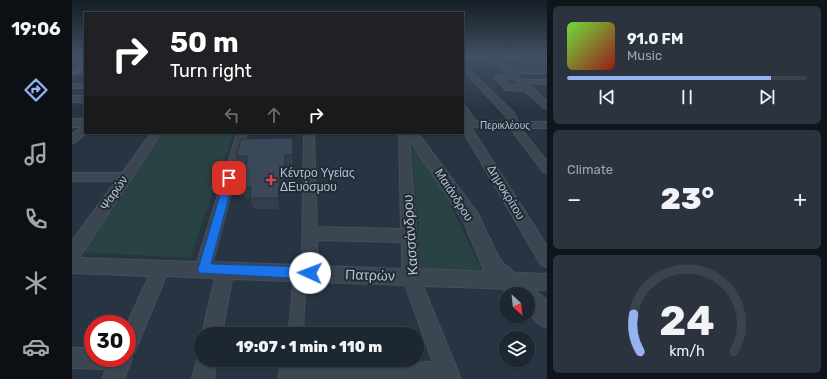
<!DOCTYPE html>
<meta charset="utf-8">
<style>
:root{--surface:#1d2732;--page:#2a333e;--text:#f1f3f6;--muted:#a0a5ac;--line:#3b444d;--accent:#95b2f1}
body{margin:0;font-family:Rubik,sans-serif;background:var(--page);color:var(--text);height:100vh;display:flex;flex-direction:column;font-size:15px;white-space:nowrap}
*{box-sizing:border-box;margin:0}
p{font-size:13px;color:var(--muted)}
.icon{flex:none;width:22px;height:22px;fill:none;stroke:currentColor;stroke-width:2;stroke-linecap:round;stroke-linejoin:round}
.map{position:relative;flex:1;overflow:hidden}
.panel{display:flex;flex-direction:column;gap:6px;padding:6px;background:#10151c;width:280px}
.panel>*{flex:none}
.hud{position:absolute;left:12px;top:12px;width:380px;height:122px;border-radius:0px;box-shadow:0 1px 3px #0004,0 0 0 1px var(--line);background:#202124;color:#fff;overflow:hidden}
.needle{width:26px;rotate:153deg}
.controls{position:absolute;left:427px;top:287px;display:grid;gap:8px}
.controls a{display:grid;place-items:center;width:36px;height:36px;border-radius:50%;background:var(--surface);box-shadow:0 1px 3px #0004,0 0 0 1px var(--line);font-size:20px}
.speed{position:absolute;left:12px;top:315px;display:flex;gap:8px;font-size:20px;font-weight:700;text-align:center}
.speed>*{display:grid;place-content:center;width:52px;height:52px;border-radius:50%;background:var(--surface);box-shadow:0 1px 3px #0004,0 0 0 1px var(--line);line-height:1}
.speed .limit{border:6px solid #d22;background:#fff;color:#111}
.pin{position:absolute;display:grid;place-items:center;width:34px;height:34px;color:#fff;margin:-17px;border-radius:8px;box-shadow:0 2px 6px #0006}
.me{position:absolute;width:44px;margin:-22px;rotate:272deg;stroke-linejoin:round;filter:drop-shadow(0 0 3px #0008)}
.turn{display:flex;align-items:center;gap:14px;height:84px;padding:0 20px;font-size:18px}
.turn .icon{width:52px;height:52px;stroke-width:2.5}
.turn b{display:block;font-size:28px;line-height:34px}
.lanes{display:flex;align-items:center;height:38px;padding:0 20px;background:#0003;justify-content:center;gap:20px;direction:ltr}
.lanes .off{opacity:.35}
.big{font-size:30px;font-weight:800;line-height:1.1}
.panel .widget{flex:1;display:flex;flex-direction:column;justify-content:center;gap:6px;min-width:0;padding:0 14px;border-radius:6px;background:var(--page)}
.panel .dial{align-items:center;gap:0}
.dial svg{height:104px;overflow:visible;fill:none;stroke:var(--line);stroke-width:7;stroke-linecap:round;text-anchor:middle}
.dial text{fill:var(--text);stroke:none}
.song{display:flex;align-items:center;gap:12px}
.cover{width:48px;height:48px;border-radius:6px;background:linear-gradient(135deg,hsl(100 70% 55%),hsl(0 70% 35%))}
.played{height:4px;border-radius:2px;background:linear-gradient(90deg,var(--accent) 85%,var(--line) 85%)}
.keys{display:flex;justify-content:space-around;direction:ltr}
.heat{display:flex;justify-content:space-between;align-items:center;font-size:22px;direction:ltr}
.trip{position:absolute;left:122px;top:327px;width:230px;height:40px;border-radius:20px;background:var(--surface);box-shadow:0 1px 3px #0004,0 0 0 1px var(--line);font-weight:800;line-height:40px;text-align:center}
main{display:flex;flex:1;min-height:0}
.tabs{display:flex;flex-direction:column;width:72px;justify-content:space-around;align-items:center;background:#0c1014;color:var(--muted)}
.tabs .icon{width:28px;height:28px}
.tabs .selected{color:var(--accent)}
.tabs b{font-size:18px;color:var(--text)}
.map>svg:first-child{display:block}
</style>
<main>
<nav class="tabs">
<b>19:06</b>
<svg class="icon selected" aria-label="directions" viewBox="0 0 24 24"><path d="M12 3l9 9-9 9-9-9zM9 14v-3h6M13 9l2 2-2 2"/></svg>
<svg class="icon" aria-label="music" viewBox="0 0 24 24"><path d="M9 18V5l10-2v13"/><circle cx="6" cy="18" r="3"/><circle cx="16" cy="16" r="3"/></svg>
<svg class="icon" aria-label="phone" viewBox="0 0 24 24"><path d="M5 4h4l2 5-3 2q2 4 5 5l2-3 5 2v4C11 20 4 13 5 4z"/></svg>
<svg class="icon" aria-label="climate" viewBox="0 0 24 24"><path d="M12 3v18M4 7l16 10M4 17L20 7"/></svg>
<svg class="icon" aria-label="car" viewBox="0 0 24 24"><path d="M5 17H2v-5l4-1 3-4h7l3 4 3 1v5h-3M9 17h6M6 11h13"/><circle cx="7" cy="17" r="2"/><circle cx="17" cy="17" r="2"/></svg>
</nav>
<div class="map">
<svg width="475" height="379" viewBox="0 0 475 379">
<rect width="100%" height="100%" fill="#273442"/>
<g fill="#294243">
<path d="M89 133H162L118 258 8 252Z"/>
<path d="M340 145 369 185 411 273 349 269Z"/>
</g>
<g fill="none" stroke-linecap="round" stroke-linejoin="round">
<defs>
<g id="pedestrian">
<path d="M448 80H475V84L446 83 445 82Z"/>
<path d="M228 267 233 269 234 273 231 331 230 334H218L217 331 222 273 223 269Z"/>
</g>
<g id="minor">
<path d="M10 57H13L12 70 5 66Z"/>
<path d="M418 57H425L438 69H475V73H443L475 101V109L472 108 453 91 434 90 422 77 426 75 435 74ZM440 78 448 85H439L432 79Z"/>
<path d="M450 57 475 58V62L451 61 447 59Z"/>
<path d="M391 64 442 113 446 122H475V128H448L475 161V173L471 172 438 128 399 127 475 246V267L469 265 391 131V121H394L391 116V106L394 107 404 121 436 122 434 116 391 70Z"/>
<rect x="0" y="84" width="13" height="4"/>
<rect x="0" y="96" width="13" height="6"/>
<path d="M13 125 14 133 4 142 0 143V134Z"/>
<path d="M79 133H89L7 258 125 262 165 133H175L141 262 230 265 232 133H242L245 227 329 229 327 133H337L347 269 475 274V290L351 286 389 379H206L210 360H230L229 368 361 362 333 285 160 279 150 334H130L143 278 94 276 62 353 59 354 60 359 52 379H30L34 369 0 368V348H21V358H55V324L77 276 0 273V241L44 181H0V173H50ZM245 240 330 242V269L246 266Z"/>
<path d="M224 321 231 324 234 334H214L217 324Z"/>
<path d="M129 352V360H144L142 379H120L127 353Z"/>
</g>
<g id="tertiary">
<rect x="0" y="119" width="13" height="8"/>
<path d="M333 133H346L405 212 426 256 432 264 475 300V328L467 324 456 313V294H436L418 278 412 270 391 220Z"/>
</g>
<path id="secondary" d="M13 65V71L0 75V69Z"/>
</defs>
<use href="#pedestrian" stroke="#454f5b" stroke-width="2"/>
<use href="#minor" stroke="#454f5b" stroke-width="2"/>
<use href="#tertiary" stroke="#454f5b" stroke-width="2"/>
<use href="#secondary" stroke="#454f5b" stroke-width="2"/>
<use href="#pedestrian" fill="#3b4652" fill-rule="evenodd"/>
<use href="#minor" fill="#3b4652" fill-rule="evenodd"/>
<use href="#tertiary" fill="#3b4652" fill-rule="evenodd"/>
<use href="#secondary" fill="#495565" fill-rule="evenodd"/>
</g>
<path fill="#313f4c" d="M221 138 222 150 221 166H214L213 188H209L207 209H181L178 199H173L170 188 174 168H167L164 156Z"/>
<g fill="#28333e">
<path d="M221 138 222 150 221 166 220 155Z"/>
<path d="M213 155 214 166 213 188 212 176Z"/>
<path d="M208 176 209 188 207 209 206 198Z"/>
</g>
<path fill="#394958" stroke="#28333e" d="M221 138 220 155H213L212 176H208L206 198H178L179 187 170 188 176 156H164L169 139Z"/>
<linearGradient id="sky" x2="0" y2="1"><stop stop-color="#151d24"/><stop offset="0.52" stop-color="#415065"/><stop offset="1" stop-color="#415065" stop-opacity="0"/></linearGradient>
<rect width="475" height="110" fill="url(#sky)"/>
<path fill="#1a73e8" stroke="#114b97" d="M157 175 162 178 139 264 238 267 242 269 244 273 242 277 238 279 127 273 126 269 153 178Z"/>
<path fill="#e0444e" stroke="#202b37" stroke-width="1.5" d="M197 174h4v4h4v4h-4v4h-4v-4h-4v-4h4z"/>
<g text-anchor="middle" stroke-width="4" stroke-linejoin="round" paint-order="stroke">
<g font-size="10" fill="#b8c1cc" stroke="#202b37">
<text x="433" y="129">Περικλέους</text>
</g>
<g font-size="12" fill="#b8c1cc" stroke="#202b37" text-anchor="start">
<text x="208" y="177">Κέντρο Υγείας<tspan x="208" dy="14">ΔΕυόσμου</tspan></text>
</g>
<g font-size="12" fill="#b8c1cc" stroke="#202b37">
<text transform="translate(434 192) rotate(59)" y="4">Δημοκρίτου</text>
<text transform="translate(42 193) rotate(-56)" y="4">Ψαρών</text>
<text transform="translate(382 195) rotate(57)" y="4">Μαιάνδρου</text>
</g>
<g font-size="14" fill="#b8c1cc" stroke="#202b37">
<text transform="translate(338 235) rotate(-94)" y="5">Κασσάνδρου</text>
<text transform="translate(298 275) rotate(2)" y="5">Πατρών</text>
</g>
</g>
</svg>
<div class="controls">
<a><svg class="needle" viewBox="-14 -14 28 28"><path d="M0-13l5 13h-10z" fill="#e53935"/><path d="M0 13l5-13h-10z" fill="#a0a5ac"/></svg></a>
<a><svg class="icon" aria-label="layers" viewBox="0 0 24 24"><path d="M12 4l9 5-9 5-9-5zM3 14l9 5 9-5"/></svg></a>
</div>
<div class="speed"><div class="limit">30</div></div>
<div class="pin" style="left:157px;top:178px;background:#d93025"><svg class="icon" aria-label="arrive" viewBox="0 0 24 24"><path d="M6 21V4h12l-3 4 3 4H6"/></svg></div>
<svg class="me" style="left:238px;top:273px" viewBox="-20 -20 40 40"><circle r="19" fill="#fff"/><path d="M0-13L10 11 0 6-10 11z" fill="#1a73e8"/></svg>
<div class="trip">19:07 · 1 min · 110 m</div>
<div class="hud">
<div class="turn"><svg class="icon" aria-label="right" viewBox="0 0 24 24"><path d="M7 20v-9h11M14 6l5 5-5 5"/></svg><div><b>50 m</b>Turn right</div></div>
<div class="lanes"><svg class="icon off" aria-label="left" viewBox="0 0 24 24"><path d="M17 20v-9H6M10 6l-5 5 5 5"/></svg><svg class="icon off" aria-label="ahead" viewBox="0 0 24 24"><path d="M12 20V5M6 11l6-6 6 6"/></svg><svg class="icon" aria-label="right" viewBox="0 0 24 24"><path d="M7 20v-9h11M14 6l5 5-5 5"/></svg></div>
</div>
</div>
<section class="panel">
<div class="widget">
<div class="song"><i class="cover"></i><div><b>91.0 FM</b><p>Music</p></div></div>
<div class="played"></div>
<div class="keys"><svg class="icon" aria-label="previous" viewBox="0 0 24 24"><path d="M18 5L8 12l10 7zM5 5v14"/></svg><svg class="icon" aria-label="pause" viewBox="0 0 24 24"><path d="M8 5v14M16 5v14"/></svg><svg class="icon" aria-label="next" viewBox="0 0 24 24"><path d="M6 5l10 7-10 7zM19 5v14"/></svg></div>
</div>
<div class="widget"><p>Climate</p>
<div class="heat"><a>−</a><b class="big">23°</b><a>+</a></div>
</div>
<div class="widget dial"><svg viewBox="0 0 100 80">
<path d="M14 69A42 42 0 1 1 86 69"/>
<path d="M14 69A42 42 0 0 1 9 40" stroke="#95b2f1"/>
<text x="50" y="56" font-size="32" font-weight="700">24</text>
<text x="50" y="72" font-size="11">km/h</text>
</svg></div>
</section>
</main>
